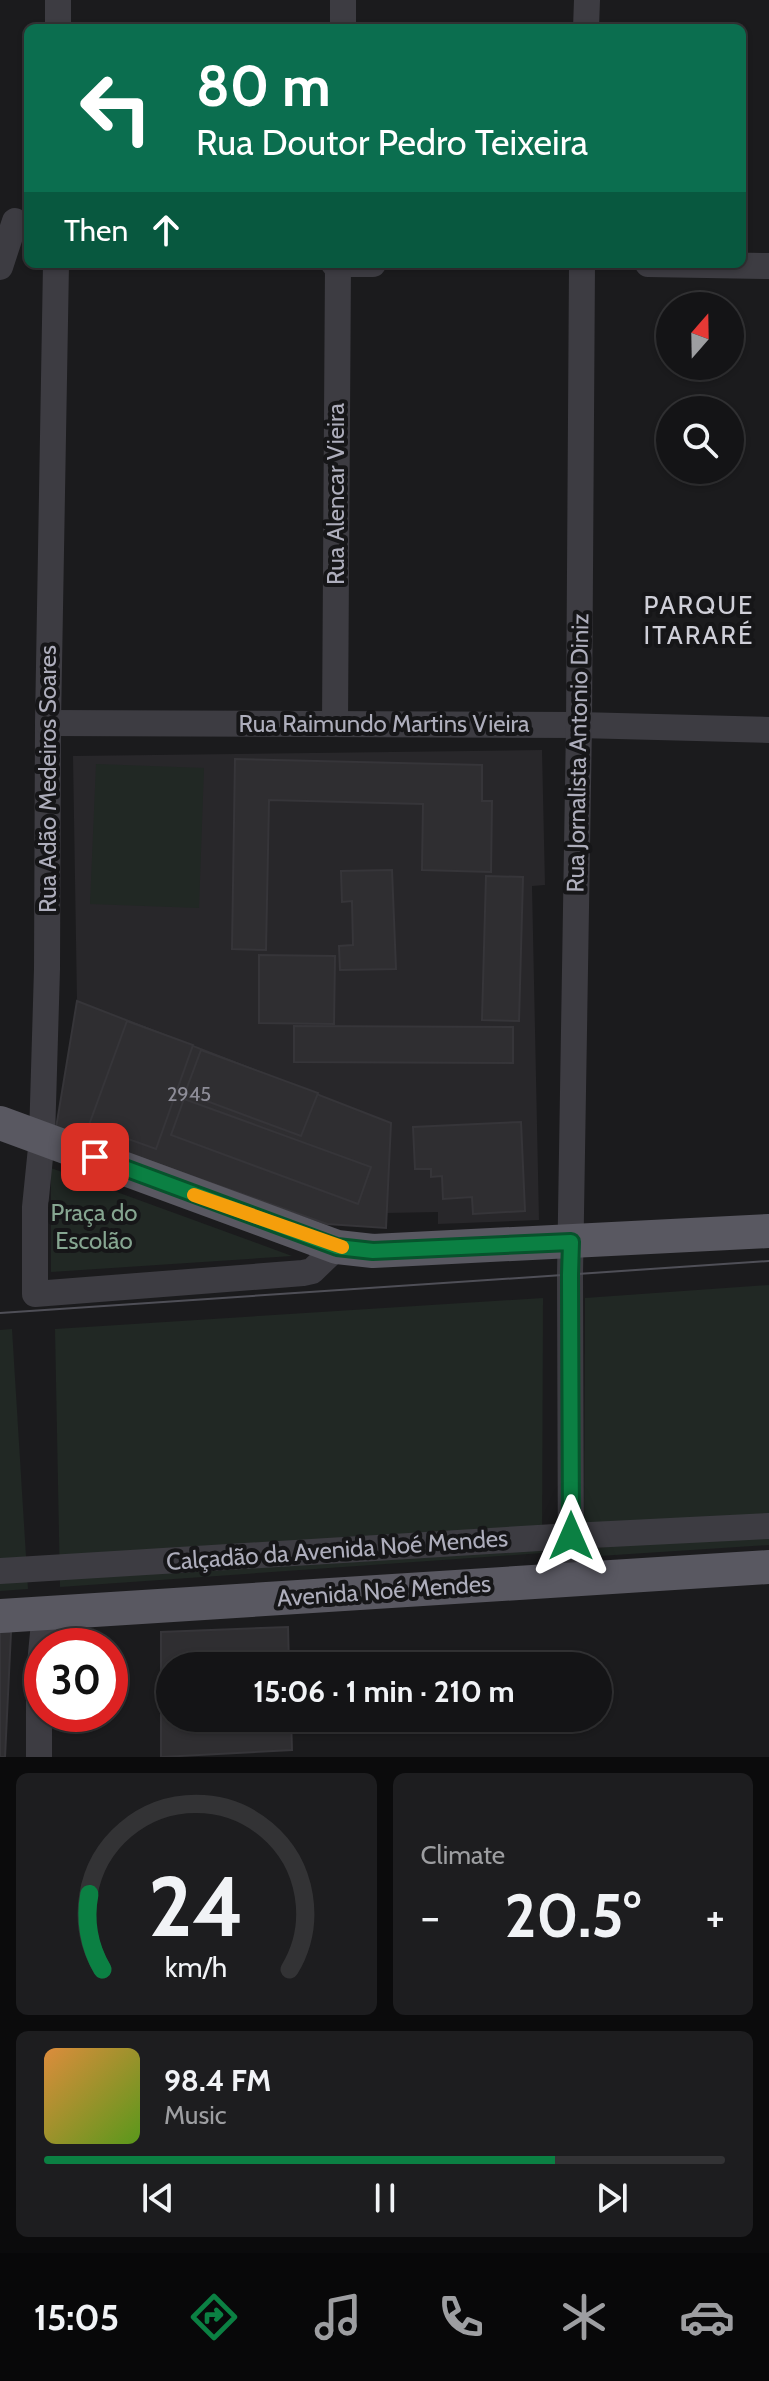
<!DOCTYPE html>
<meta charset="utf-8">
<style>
:root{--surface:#141416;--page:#1d1d1f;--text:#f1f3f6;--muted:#9d9ea1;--line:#333335;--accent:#0b8043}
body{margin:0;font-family:Cabin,sans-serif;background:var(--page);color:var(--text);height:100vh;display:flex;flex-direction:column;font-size:30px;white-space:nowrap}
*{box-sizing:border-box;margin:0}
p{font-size:26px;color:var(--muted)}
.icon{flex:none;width:44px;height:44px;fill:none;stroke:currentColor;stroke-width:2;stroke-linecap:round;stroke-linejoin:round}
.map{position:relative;height:1757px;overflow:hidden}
.drawer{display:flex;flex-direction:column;gap:16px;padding:16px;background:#0b0b0c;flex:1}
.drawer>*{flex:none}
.guide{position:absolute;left:24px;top:24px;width:722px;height:244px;border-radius:12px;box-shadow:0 2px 6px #0004,0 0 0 2px var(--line);background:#0b6e4f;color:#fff;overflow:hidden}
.needle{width:52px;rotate:20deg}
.controls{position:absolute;left:656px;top:292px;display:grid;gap:16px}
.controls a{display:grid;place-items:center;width:88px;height:88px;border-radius:50%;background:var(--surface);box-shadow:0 2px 6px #0004,0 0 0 2px var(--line);font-size:40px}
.speed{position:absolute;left:24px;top:1628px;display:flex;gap:16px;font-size:40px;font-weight:700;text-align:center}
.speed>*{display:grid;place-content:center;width:104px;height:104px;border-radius:50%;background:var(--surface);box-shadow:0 2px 6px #0004,0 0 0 2px var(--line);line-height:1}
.speed .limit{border:12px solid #d22;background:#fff;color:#111}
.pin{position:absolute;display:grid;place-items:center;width:68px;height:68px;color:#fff;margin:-34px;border-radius:16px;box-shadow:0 4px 12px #0006}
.me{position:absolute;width:88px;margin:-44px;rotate:0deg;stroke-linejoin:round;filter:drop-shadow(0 0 6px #0008)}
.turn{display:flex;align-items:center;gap:28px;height:168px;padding:0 40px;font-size:36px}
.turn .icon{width:104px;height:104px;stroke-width:2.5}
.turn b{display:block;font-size:56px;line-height:68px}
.then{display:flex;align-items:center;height:76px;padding:0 40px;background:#0003;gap:16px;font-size:30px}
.big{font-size:60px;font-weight:700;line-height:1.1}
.drawer .card{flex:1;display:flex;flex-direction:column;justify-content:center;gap:12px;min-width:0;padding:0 28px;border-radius:12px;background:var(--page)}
.drawer .dial{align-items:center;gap:0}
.dial svg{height:208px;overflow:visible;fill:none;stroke:var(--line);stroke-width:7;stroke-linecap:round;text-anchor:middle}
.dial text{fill:var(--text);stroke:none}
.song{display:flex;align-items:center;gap:24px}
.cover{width:96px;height:96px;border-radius:12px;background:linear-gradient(135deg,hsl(30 70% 55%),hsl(90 70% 35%))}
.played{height:8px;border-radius:4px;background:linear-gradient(90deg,var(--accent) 75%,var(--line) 75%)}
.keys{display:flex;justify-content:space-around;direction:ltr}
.heat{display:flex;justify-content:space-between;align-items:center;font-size:44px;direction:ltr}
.drawer .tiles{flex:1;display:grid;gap:16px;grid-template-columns:1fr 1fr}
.card:last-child{grid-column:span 2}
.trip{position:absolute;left:156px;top:1652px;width:456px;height:80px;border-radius:40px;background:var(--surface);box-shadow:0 2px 6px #0004,0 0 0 2px var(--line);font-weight:700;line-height:80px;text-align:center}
.menu{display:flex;height:128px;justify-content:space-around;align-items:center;background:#080809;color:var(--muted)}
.menu .icon{width:56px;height:56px}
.menu .on{color:var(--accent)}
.menu b{font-size:36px;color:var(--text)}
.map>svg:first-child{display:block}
</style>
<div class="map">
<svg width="769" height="1757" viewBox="0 0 769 1757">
<rect width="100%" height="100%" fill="#1b1b1d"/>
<path fill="#28272a" d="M542 750 545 885 532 886 539 1220 438 1224V1212L386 1213 391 1123 77 1001 73 756Z"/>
<g fill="#212824">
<path d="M96 764 204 768 199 908 90 904Z"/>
<path d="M51 1168 292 1256 51 1272Z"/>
<path d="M769 1285V1545L584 1557 585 1298Z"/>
<path d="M543 1298 542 1553 60 1587 55 1329Z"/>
<path d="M12 1329 28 1589 0 1591V1330Z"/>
</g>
<g fill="#2f2e31" stroke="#363539" stroke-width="2">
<path d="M235 759 482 765V801H492L491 872 422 870 423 804 269 800 266 950 232 949Z"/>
<path d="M392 870 396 969 340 970 339 946 353 945 352 901 342 902 341 871Z"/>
<path d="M486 876 523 877 519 1021 482 1020Z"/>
<path d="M259 955 335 956 334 1024 259 1023Z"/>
<path d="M77 1001 391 1123 386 1228 327 1224 56 1128Z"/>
<path d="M127 1021 193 1045 156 1149 89 1125Z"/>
<path d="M294 1026 513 1027V1063L294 1062Z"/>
<path d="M201 1050 318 1093 301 1136 185 1093Z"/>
<path d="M184 1099 371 1167 358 1204 171 1135Z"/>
<path d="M521 1122 525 1211 473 1214 472 1197 443 1199 442 1176 431 1177V1169H415L413 1127Z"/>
<path d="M288 1627 289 1666H170V1718H291L292 1750 161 1757V1632Z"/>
<path d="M0 1632H11L5 1757H0Z"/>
</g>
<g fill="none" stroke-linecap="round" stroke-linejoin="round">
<g stroke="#3d3c42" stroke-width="26">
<path d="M58 28V0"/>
<path d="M343 28V0"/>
<path d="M586 28 587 0"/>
<path d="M56 264 48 723 47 969 42 1138 35 1207V1294L303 1273 312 1271 337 1247"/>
<path d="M334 264H373"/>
<path d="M648 264 769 266"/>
<path d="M0 267 15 221"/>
<path d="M48 723 579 725 769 730"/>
<path d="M335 723 338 264"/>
<path d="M0 1571 571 1536 769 1526"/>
<path d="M571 1579 570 1275 579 725 582 264"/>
<path d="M39 1757V1675L45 1612"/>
</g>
<g stroke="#595861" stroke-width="34">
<path d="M0 1123 337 1247 373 1251 769 1231"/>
<path d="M0 1616 769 1567"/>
</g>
<path stroke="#4f4f57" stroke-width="2" d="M0 1313 769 1261"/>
</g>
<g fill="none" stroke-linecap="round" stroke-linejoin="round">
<defs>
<path id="route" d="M95 1157 337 1247 373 1251 571 1242 570 1275 571 1536"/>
</defs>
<use href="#route" stroke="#07532c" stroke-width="20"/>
<use href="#route" stroke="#0b8043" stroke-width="14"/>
<path stroke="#f59e0b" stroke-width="14" d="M194 1195 342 1247"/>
</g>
<g text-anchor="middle" stroke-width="8" stroke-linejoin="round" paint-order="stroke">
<g font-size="20" fill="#8e8d98">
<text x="189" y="1101">2945</text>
</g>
<g font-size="24" fill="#aeaebc" stroke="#161618">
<text transform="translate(336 494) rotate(-90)" y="8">Rua Alencar Vieira</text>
<text x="384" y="732">Rua Raimundo Martins Vieira</text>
<text transform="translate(578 753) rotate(-89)" y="8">Rua Jornalista Antonio Diniz</text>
<text transform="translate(48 779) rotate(-90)" y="8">Rua Adão Medeiros Soares</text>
<text transform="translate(337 1550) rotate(-4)" y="8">Calçadão da Avenida Noé Mendes</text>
<text transform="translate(384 1591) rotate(-4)" y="8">Avenida Noé Mendes</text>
</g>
<g font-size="24" fill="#86a691" stroke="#161618">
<text x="94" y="1221">Praça do<tspan x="94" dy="28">Escolão</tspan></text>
</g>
<g font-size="26" letter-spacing="2" fill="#cfcfd8" stroke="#161618">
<text x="699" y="614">PARQUE<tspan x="699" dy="30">ITARARÉ</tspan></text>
</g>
</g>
</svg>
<div class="controls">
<a><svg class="needle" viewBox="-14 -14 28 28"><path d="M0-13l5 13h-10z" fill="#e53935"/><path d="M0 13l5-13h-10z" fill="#9d9ea1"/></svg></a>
<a><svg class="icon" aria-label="search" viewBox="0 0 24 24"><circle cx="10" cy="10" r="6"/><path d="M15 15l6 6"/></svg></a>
</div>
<div class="speed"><div class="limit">30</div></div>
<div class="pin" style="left:95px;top:1157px;background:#d93025"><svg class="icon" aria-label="arrive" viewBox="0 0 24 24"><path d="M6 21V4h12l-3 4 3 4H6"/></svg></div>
<svg class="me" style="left:571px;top:1536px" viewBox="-20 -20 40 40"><path d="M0-17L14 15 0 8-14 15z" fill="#0b8043" stroke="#fff" stroke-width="4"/></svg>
<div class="trip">15:06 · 1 min · 210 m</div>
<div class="guide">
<div class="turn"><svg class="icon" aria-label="left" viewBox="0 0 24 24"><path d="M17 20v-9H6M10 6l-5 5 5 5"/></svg><div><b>80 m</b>Rua Doutor Pedro Teixeira</div></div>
<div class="then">Then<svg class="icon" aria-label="ahead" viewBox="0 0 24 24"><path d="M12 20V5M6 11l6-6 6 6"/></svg></div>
</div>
</div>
<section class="drawer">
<div class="tiles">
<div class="card dial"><svg viewBox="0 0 100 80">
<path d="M14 69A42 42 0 1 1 86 69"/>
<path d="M14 69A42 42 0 0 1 9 40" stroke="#0b8043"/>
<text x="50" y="56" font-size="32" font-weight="700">24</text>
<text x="50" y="72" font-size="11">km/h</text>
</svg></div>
<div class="card"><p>Climate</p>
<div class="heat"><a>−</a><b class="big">20.5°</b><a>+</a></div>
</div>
<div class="card">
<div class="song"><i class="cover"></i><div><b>98.4 FM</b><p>Music</p></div></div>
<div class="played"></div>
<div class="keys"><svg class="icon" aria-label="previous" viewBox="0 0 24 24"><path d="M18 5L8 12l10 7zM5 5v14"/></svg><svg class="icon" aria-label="pause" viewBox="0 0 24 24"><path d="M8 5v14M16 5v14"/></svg><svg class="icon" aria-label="next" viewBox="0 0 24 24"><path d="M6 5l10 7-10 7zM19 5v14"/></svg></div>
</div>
</div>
</section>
<nav class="menu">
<b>15:05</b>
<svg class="icon on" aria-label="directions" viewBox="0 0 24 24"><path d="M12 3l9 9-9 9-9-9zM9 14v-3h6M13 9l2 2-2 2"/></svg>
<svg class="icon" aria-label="music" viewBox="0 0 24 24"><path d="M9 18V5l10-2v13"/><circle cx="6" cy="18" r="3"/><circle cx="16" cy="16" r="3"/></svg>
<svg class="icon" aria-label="phone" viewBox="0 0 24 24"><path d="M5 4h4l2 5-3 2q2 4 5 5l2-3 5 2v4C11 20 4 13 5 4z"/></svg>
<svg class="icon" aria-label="climate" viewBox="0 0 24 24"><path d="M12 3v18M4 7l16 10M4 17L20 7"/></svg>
<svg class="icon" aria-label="car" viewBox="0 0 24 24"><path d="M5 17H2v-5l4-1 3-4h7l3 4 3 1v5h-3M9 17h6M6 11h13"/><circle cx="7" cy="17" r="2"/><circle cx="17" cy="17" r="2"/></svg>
</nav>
